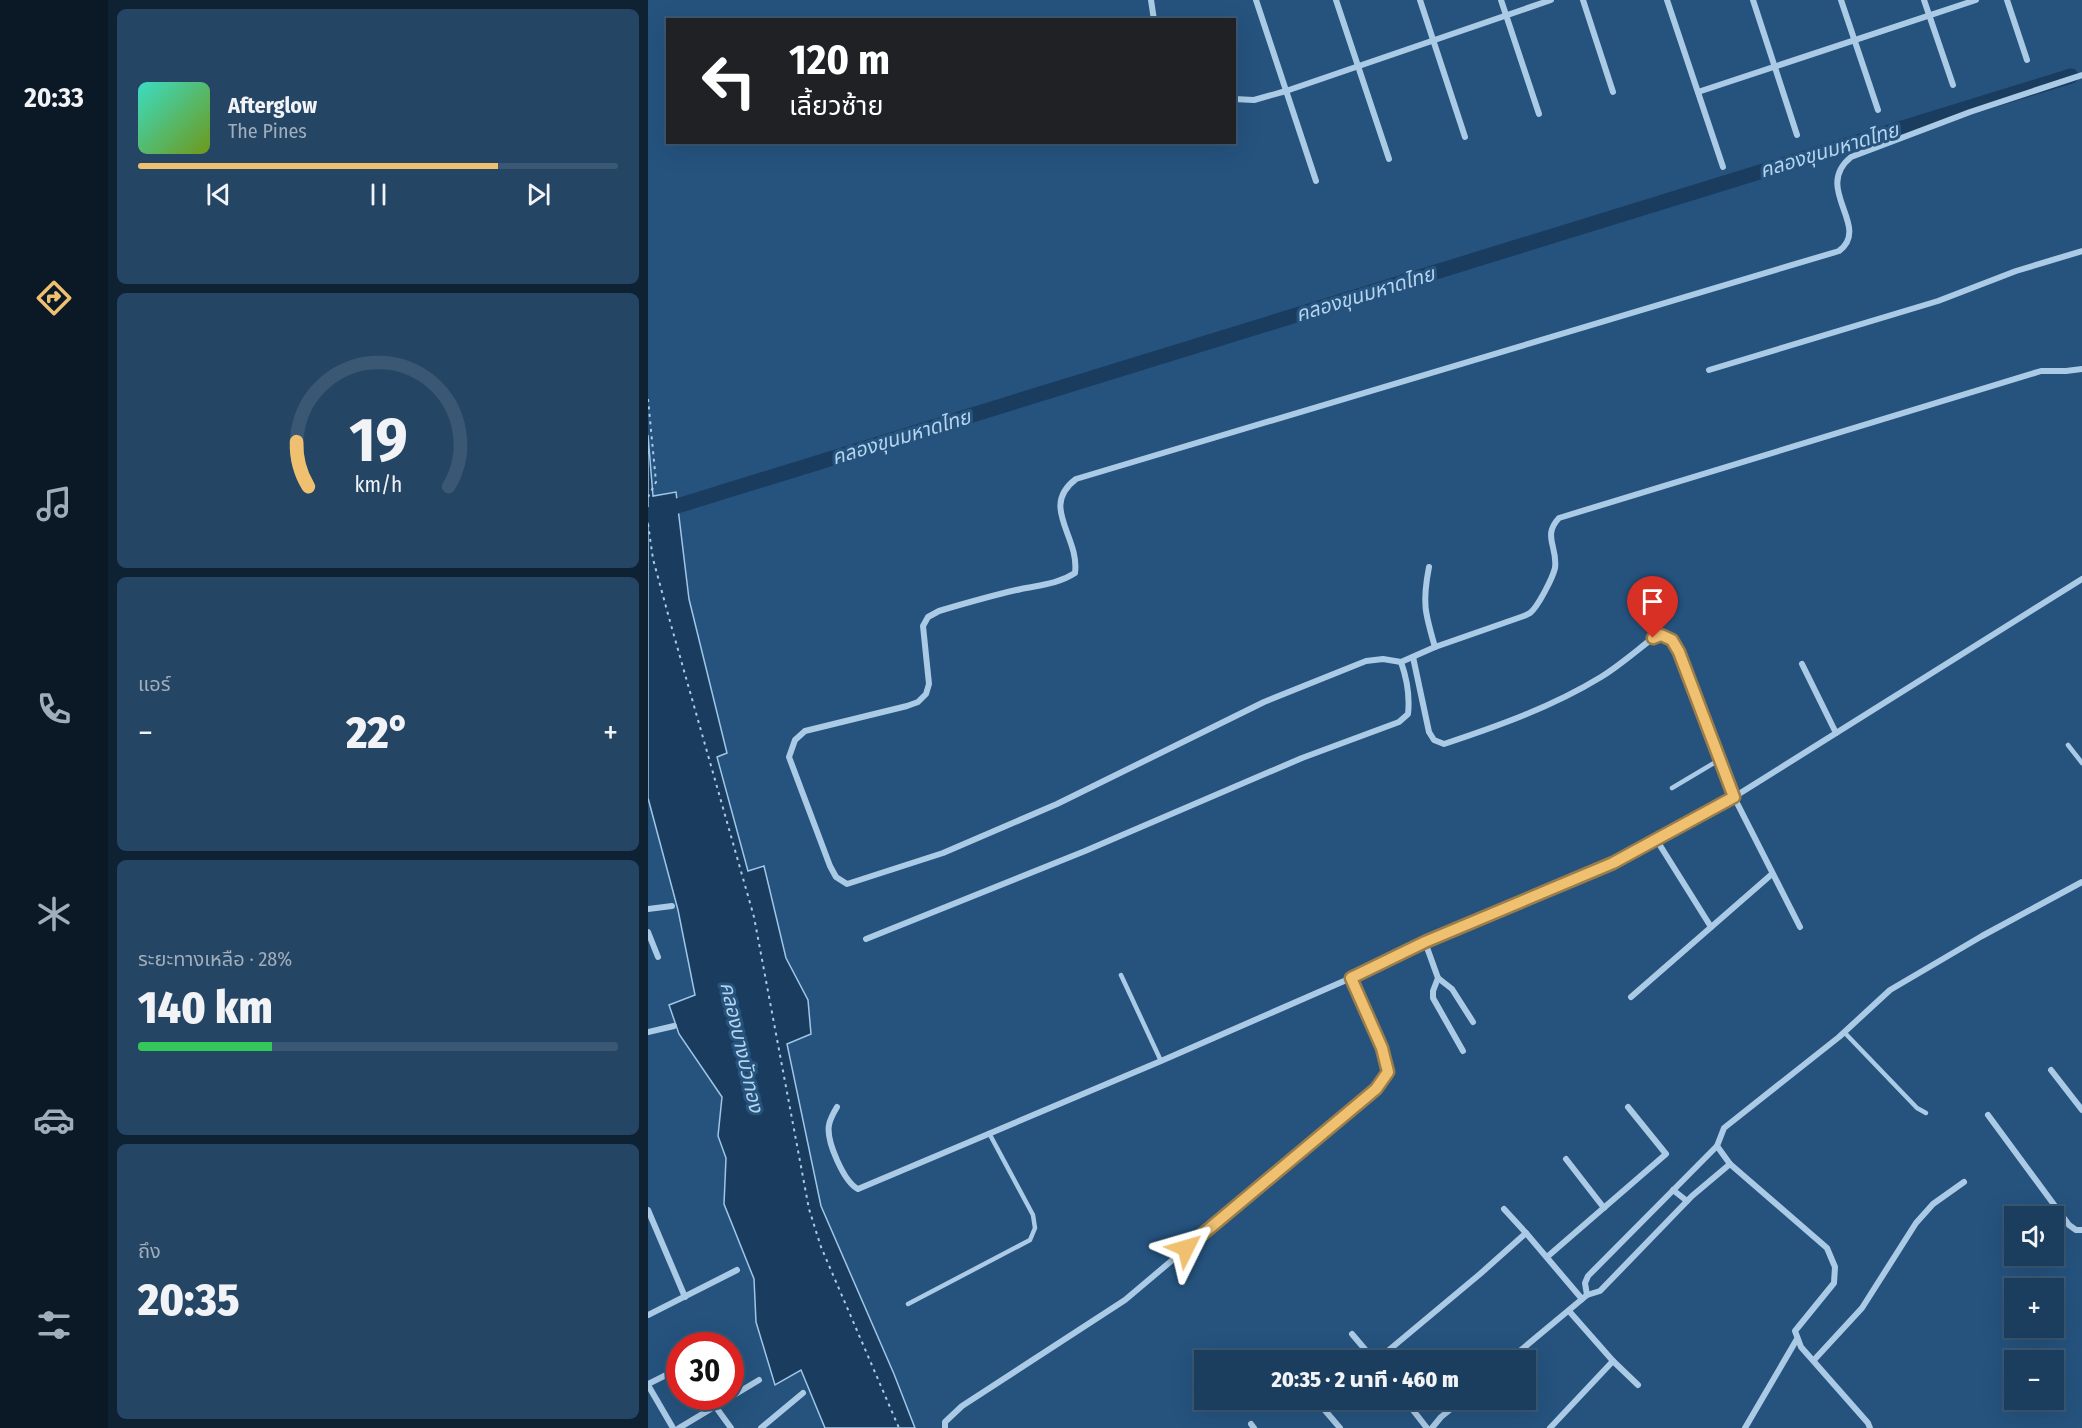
<!DOCTYPE html>
<html lang="th">
<meta charset="utf-8">
<style>
:root{--surface:#1c3e5e;--page:#254564;--text:#f1f3f6;--muted:#a0aebc;--line:#3a5773;--accent:#efc070}
body{margin:0;font-family:"Fira Sans Condensed","Noto Sans Thai",sans-serif;background:var(--page);color:var(--text);height:100vh;display:flex;flex-direction:column;font-size:22px;white-space:nowrap}
*{box-sizing:border-box;margin:0}
p{font-size:20px;color:var(--muted)}
.icon{flex:none;width:33px;height:33px;fill:none;stroke:currentColor;stroke-width:2;stroke-linecap:round;stroke-linejoin:round}
.map{position:relative;flex:1;overflow:hidden}
.panel{display:flex;flex-direction:column;gap:9px;padding:9px;background:#0f2234;width:540px}
.panel>*{flex:none}
.guide{position:absolute;left:18px;top:18px;width:570px;height:126px;border-radius:0px;box-shadow:0 6px 24px #0002,0 0 0 2px var(--line);background:#202124;color:#fff;overflow:hidden}
.buttons{position:absolute;left:1356px;top:1206px;display:grid;gap:12px}
.buttons a{display:grid;place-items:center;width:60px;height:60px;border-radius:0px;background:var(--surface);box-shadow:0 6px 24px #0002,0 0 0 2px var(--line);font-size:30px}
.speed{position:absolute;left:18px;top:1332px;display:flex;gap:12px;font-size:30px;font-weight:700;text-align:center}
.speed>*{display:grid;place-content:center;width:78px;height:78px;border-radius:50%;background:var(--surface);box-shadow:0 6px 24px #0002,0 0 0 2px var(--line);line-height:1}
.speed .limit{border:9px solid #d22;background:#fff;color:#111}
.pin{position:absolute;display:grid;place-items:center;width:51px;height:51px;color:#fff;margin:-62px -26px;border-radius:50% 50% 50% 0;rotate:-45deg;box-shadow:0 0 6px #0007}
.pin .icon{rotate:45deg}
.me{position:absolute;width:66px;margin:-33px;rotate:50deg;stroke-linejoin:round;filter:drop-shadow(0 0 4px #0008)}
.turn{display:flex;align-items:center;gap:21px;height:126px;padding:0 24px;font-size:27px}
.turn .icon{width:78px;height:78px;stroke-width:2.5}
.turn b{display:block;font-size:42px;line-height:51px}
.big{font-size:45px;font-weight:800;line-height:1.1}
.panel .tile{flex:1;display:flex;flex-direction:column;justify-content:center;gap:9px;min-width:0;padding:0 21px;border-radius:9px;background:var(--page)}
.panel .dial{align-items:center;gap:0}
.dial svg{height:156px;overflow:visible;fill:none;stroke:var(--line);stroke-width:7;stroke-linecap:round;text-anchor:middle}
.dial text{fill:var(--text);stroke:none}
.song{display:flex;align-items:center;gap:18px}
.cover{width:72px;height:72px;border-radius:9px;background:linear-gradient(135deg,hsl(170 70% 55%),hsl(80 70% 35%))}
.played{height:6px;border-radius:3px;background:linear-gradient(90deg,var(--accent) 75%,var(--line) 75%)}
.keys{display:flex;justify-content:space-around;direction:ltr}
.heat{display:flex;justify-content:space-between;align-items:center;font-size:33px;direction:ltr}
.charge{height:9px;border-radius:4px;background:linear-gradient(90deg,#34c759 28%,var(--line) 0)}
.trip{position:absolute;left:546px;top:1350px;width:342px;height:60px;border-radius:0px;background:var(--surface);box-shadow:0 6px 24px #0002,0 0 0 2px var(--line);font-weight:800;line-height:60px;text-align:center}
main{display:flex;flex:1;min-height:0}
.tabs{display:flex;flex-direction:column;width:108px;justify-content:space-around;align-items:center;background:#0b1926;color:var(--muted)}
.tabs .icon{width:42px;height:42px}
.tabs .active{color:var(--accent)}
.tabs b{font-size:27px;color:var(--text)}
.map>svg:first-child{display:block}
</style>
<main>
<nav class="tabs">
<b>20:33</b>
<svg class="icon active" aria-label="directions" viewBox="0 0 24 24"><path d="M12 3l9 9-9 9-9-9zM9 14v-3h6M13 9l2 2-2 2"/></svg>
<svg class="icon" aria-label="music" viewBox="0 0 24 24"><path d="M9 18V5l10-2v13"/><circle cx="6" cy="18" r="3"/><circle cx="16" cy="16" r="3"/></svg>
<svg class="icon" aria-label="phone" viewBox="0 0 24 24"><path d="M5 4h4l2 5-3 2q2 4 5 5l2-3 5 2v4C11 20 4 13 5 4z"/></svg>
<svg class="icon" aria-label="climate" viewBox="0 0 24 24"><path d="M12 3v18M4 7l16 10M4 17L20 7"/></svg>
<svg class="icon" aria-label="car" viewBox="0 0 24 24"><path d="M5 17H2v-5l4-1 3-4h7l3 4 3 1v5h-3M9 17h6M6 11h13"/><circle cx="7" cy="17" r="2"/><circle cx="17" cy="17" r="2"/></svg>
<svg class="icon" aria-label="filters" viewBox="0 0 24 24"><path d="M4 7h16M4 17h16"/><circle cx="9" cy="7" r="2"/><circle cx="15" cy="17" r="2"/></svg>
</nav>
<section class="panel">
<div class="tile">
<div class="song"><i class="cover"></i><div><b>Afterglow</b><p>The Pines</p></div></div>
<div class="played"></div>
<div class="keys"><svg class="icon" aria-label="previous" viewBox="0 0 24 24"><path d="M18 5L8 12l10 7zM5 5v14"/></svg><svg class="icon" aria-label="pause" viewBox="0 0 24 24"><path d="M8 5v14M16 5v14"/></svg><svg class="icon" aria-label="next" viewBox="0 0 24 24"><path d="M6 5l10 7-10 7zM19 5v14"/></svg></div>
</div>
<div class="tile dial"><svg viewBox="0 0 100 80">
<path d="M14 69A42 42 0 1 1 86 69"/>
<path d="M14 69A42 42 0 0 1 8 46" stroke="#efc070"/>
<text x="50" y="56" font-size="32" font-weight="700">19</text>
<text x="50" y="72" font-size="11">km/h</text>
</svg></div>
<div class="tile"><p>แอร์</p>
<div class="heat"><a>−</a><b class="big">22°</b><a>+</a></div>
</div>
<div class="tile"><p>ระยะทางเหลือ · 28%</p><b class="big">140 km</b><div class="charge"></div></div>
<div class="tile"><p>ถึง</p><b class="big">20:35</b></div>
</section>
<div class="map">
<svg width="1434" height="1428" viewBox="0 0 1434 1428">
<rect width="100%" height="100%" fill="#25537e"/>
<path fill="#1a3d5f" stroke="#9fc6e6" stroke-width="1.5" d="M0 435 5 496 28 492 41 599 79 753 69 757 100 871 116 866 138 958 160 1000 163 1034 139 1044 173 1206 246 1374 267 1428H177L153 1370 127 1385 108 1322 106 1279 76 1204 78 1158 70 1136 74 1097 31 1034 21 1005 47 995 30 910 0 798Z"/>
<g fill="none" stroke-linecap="round" stroke-linejoin="round">
<path stroke="#1a3d5f" stroke-width="15" d="M0 515 1423 76"/>
<g stroke="#abcae5" stroke-width="2" stroke-dasharray="3 4.5" stroke-linecap="butt">
<path d="M0 399 8 482 0 497"/>
<path d="M0 524 5 559 23 625 106 917 161 1209 173 1247 251 1428"/>
</g>
<g stroke="#abcae5" stroke-width="4.5">
<path d="M1420 745 1434 763"/>
<path d="M1024 788 1071 760"/>
<path d="M473 975 513 1061"/>
<path d="M1196 1032 1269 1108 1278 1113"/>
<path d="M260 1304 382 1240 387 1228 385 1215 341 1133"/>
</g>
<g stroke="#abcae5" stroke-width="6">
<path d="M503 0 506 20"/>
<path d="M608 0 668 181"/>
<path d="M688 0 741 159"/>
<path d="M772 0 817 137"/>
<path d="M853 0 891 114"/>
<path d="M935 0 965 92"/>
<path d="M1019 0 1075 167"/>
<path d="M1105 0 1149 135"/>
<path d="M1193 0 1230 110"/>
<path d="M1276 0 1305 85"/>
<path d="M1359 0 1379 60"/>
<path d="M1050 92 1328 0"/>
<path d="M586 99 606 100 638 91 903 0"/>
<path d="M1061 370 1290 301 1368 271 1434 251"/>
<path d="M781 567C774 603 777 613 787 647"/>
<path d="M765 657 781 732 786 740 796 744C850 726 904 707 953 677 971 666 988 651 1005 638L1013 635 1024 640 1031 652 1086 797 1152 927"/>
<path d="M753 662 735 659 718 661 616 702 409 804 295 853 199 884 188 877 182 866 141 757 147 740 157 731 259 706 270 702 278 694 281 684 275 626 280 617 291 611C318 603 346 595 373 589 392 585 410 584 427 573 432 536 391 507 428 479L1191 251C1224 226 1164 189 1203 157L1322 112 1434 75"/>
<path d="M1154 664 1188 733"/>
<path d="M1008 839 1063 927"/>
<path d="M0 909 24 906"/>
<path d="M0 932 10 957"/>
<path d="M218 939 437 851 654 758 751 722 760 714C762 696 759 679 753 662L787 647 873 617C876 616 879 615 882 613 890 607 905 577 907 568 910 547 894 536 911 518L1393 371H1418L1434 369"/>
<path d="M777 942 790 978 785 991V998L815 1051"/>
<path d="M790 978 804 989 825 1022"/>
<path d="M983 997 1124 874"/>
<path d="M0 1032 26 1026"/>
<path d="M1403 1070 1434 1110"/>
<path d="M189 1107C186 1112 182 1119 181 1125 178 1141 196 1182 210 1189L513 1061 703 978 777 942 965 863 1086 797 1434 579"/>
<path d="M1340 1115 1421 1225 1428 1230H1434"/>
<path d="M918 1159 956 1208"/>
<path d="M1025 1190 1039 1201"/>
<path d="M856 1209 878 1233"/>
<path d="M0 1210 37 1297"/>
<path d="M899 1257 1018 1154 980 1107"/>
<path d="M939 1295 937 1283 940 1276 1069 1146"/>
<path d="M0 1315 89 1270"/>
<path d="M704 1334 726 1360"/>
<path d="M729 1360 832 1274 878 1233 934 1299"/>
<path d="M861 1360 939 1295 952 1291 1044 1196 1082 1164"/>
<path d="M1166 1360 1214 1308 1268 1223 1285 1204 1316 1182"/>
<path d="M965 1361 990 1385"/>
<path d="M0 1384 32 1368"/>
<path d="M0 1385 25 1428"/>
<path d="M668 1400 692 1428"/>
<path d="M757 1400 779 1428"/>
<path d="M67 1406 83 1428"/>
<path d="M603 1424 606 1428"/>
<path d="M31 1428 111 1380"/>
<path d="M113 1428 155 1393"/>
<path d="M297 1428V1422L314 1406 477 1300 727 1089 740 1072 734 1048 703 978"/>
<path d="M784 1428 793 1417 814 1400"/>
<path d="M902 1428 965 1361 921 1311"/>
<path d="M1097 1428 1149 1339"/>
<path d="M1222 1428 1220 1423 1153 1347 1147 1331 1186 1283 1187 1267 1179 1248 1082 1164 1069 1146 1076 1128 1191 1037 1242 990 1334 936 1434 882"/>
</g>
</g>
<g fill="none" stroke-linecap="round" stroke-linejoin="round">
<defs>
<path id="route" d="M538 1248 728 1089 740 1072 734 1048 703 978 777 942 965 863 1086 797 1031 652 1024 640 1013 635 1005 638"/>
</defs>
<use href="#route" stroke="#9b7d49" stroke-width="15"/>
<use href="#route" stroke="#efc070" stroke-width="10"/>
</g>
<g text-anchor="middle" stroke-width="6" stroke-linejoin="round" paint-order="stroke">
<g font-size="20" font-style="italic" fill="#b6d4ed" stroke="#25537e">
<text transform="translate(1181 150) rotate(-17)" y="7">คลองขุนมหาดไทย</text>
<text transform="translate(717 294) rotate(-17)" y="7">คลองขุนมหาดไทย</text>
<text transform="translate(253 437) rotate(-17)" y="7">คลองขุนมหาดไทย</text>
<text transform="translate(94 1047) rotate(77)" y="7">คลองบางบัวทอง</text>
</g>
</g>
</svg>
<div class="buttons">
<a><svg class="icon" aria-label="sound" viewBox="0 0 24 24"><path d="M4 9h4l5-4v14l-5-4H4zM17 9q2 3 0 6"/></svg></a>
<a>+</a>
<a>−</a>
</div>
<div class="speed"><div class="limit">30</div></div>
<div class="pin" style="left:1005px;top:638px;background:#d93025"><svg class="icon" aria-label="arrive" viewBox="0 0 24 24"><path d="M6 21V4h12l-3 4 3 4H6"/></svg></div>
<svg class="me" style="left:538px;top:1248px" viewBox="-20 -20 40 40"><path d="M0-17L14 15 0 8-14 15z" fill="#efc070" stroke="#fff" stroke-width="4"/></svg>
<div class="trip">20:35 · 2 นาที · 460 m</div>
<div class="guide">
<div class="turn"><svg class="icon" aria-label="left" viewBox="0 0 24 24"><path d="M17 20v-9H6M10 6l-5 5 5 5"/></svg><div><b>120 m</b>เลี้ยวซ้าย</div></div>
</div>
</div>
</main>
